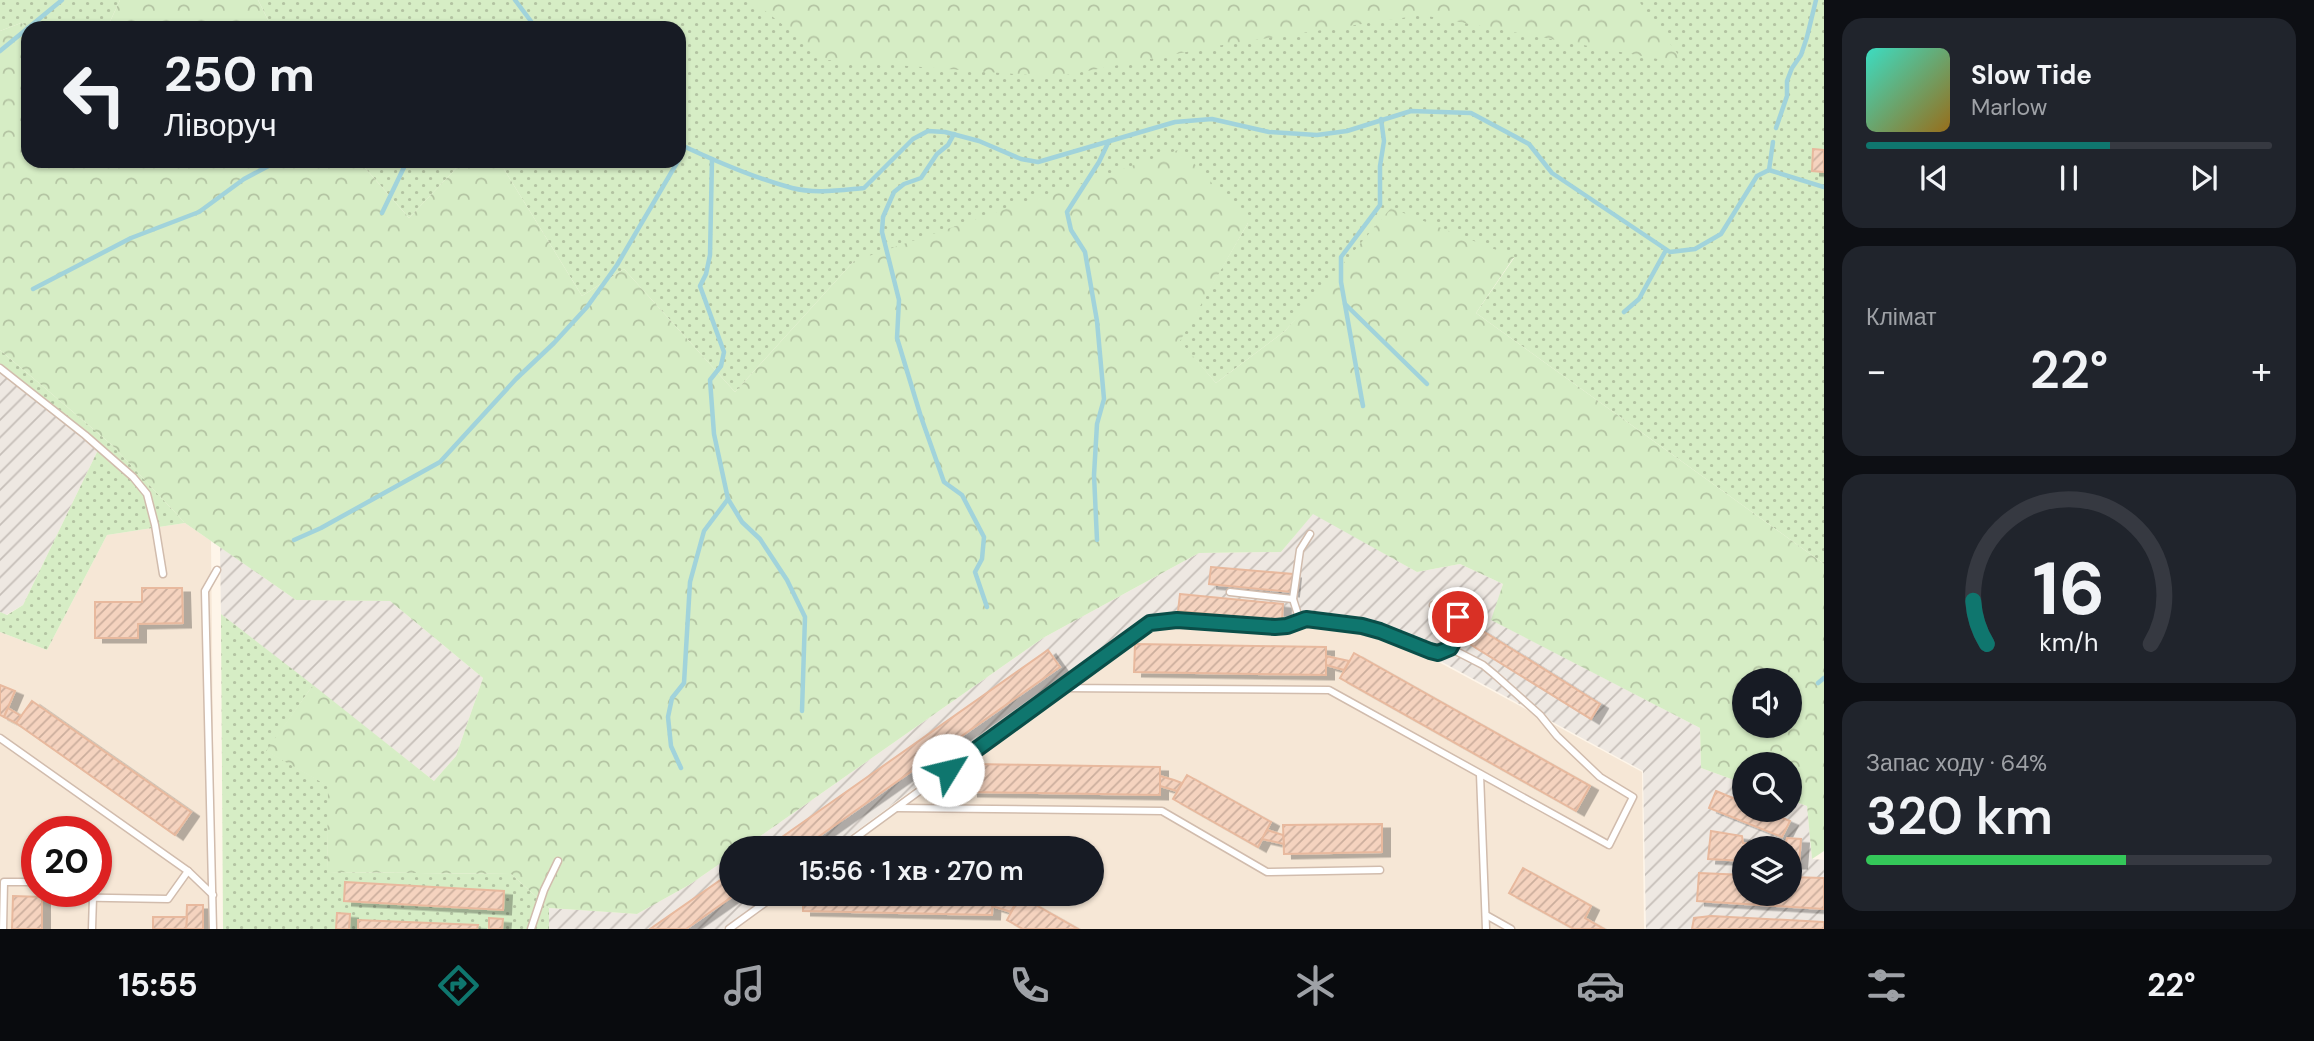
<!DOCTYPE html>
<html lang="uk">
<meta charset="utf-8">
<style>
:root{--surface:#171b24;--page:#20242c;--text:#f1f3f6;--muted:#9ea1a6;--line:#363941;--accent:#0f766e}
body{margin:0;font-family:"DM Sans",sans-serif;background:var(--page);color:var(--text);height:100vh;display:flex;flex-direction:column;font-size:26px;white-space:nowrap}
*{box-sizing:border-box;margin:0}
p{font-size:23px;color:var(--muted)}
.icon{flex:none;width:38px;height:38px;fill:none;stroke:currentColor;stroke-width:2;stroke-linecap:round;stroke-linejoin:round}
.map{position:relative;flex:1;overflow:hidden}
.details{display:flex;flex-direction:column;gap:18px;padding:18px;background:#0d0f14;width:490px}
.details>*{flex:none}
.hud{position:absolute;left:21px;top:21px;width:665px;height:147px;border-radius:21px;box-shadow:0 2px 5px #0004;background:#171b24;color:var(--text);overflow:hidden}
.tools{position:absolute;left:1732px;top:668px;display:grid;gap:14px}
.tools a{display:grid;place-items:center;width:70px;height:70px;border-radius:50%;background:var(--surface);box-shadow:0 2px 5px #0004;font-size:35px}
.speed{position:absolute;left:21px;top:816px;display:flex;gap:14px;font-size:35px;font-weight:700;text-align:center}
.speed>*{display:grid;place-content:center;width:91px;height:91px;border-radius:50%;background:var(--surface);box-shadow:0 2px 5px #0004;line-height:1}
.speed .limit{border:10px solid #d22;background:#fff;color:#111}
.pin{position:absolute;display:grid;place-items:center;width:60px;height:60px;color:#fff;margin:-30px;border:4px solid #fff;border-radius:50%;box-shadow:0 2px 7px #0007}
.me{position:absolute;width:77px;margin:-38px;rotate:54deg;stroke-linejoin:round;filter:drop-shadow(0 0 5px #0008)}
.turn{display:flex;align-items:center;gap:24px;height:147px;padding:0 28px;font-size:32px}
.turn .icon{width:91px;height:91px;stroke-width:2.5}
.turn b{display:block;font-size:49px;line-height:60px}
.big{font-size:52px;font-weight:600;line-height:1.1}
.details .widget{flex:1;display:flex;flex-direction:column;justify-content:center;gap:10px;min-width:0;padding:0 24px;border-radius:21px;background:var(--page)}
.details .dial{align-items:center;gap:0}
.dial svg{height:182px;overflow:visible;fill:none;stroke:var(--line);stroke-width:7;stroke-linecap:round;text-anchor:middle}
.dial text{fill:var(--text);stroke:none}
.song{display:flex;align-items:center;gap:21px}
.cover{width:84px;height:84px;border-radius:10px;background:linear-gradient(135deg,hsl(170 70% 55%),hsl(40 70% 35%))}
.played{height:7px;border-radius:4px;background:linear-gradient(90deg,var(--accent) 60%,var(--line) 60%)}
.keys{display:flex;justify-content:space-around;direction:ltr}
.heat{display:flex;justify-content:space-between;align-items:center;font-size:38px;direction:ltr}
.charge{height:10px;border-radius:5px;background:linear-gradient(90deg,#34c759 64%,var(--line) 0)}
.trip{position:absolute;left:719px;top:836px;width:385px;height:70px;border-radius:35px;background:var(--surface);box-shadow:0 2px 5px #0004;font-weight:600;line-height:70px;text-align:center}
.tabs{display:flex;height:112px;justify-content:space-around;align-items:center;background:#090b0e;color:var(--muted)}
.tabs .icon{width:49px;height:49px}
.tabs .selected{color:var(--accent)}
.tabs b{font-size:32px;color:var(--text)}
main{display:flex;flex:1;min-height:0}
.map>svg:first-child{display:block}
</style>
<main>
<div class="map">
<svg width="1824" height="929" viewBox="0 0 1824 929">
<defs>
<pattern id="industrial-furrows" width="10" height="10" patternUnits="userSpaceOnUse" patternTransform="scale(1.75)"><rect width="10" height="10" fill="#eee8e2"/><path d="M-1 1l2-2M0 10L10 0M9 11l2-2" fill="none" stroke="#c6bfb9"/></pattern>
<pattern id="grass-dots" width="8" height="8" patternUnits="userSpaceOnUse" patternTransform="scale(1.75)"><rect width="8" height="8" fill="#d6edc5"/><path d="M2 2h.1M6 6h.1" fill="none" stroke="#b3c3a2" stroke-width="1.8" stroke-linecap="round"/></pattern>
<pattern id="forest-crowns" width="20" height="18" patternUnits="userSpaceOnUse" patternTransform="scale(1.75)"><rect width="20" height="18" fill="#d6edc5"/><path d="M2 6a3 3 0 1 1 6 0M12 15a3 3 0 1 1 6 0" fill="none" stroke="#b3c3a2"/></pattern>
<pattern id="building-hatch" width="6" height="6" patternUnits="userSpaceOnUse" patternTransform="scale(1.75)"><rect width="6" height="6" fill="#f5d3bf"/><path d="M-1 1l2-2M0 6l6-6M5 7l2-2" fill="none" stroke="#cbae9d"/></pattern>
<filter id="shadow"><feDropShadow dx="8" dy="4.5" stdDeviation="0" flood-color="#0004"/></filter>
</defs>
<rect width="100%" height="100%" fill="#fef5e9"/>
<g fill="#f6e7d6" fill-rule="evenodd">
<path d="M185 523 211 541 215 929H0V632L47 650 107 535ZM37 831H96V891H37Z"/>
<path d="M1339 617 1385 633 1642 772 1644 929H734L781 894H1092V849H842L1156 618Z"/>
</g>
<g fill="url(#industrial-furrows)" fill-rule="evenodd">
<path d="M0 369 98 450 23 605 6 615 0 612Z"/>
<path d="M1313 513 1417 572 1460 564 1503 584 1492 620 1700 728 1701 768 1745 784V810H1790V800L1807 806 1812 859 1824 860V929H1646L1643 771 1385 631 1339 616H1156L1063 684 1054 685 832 849H742L1043 638 1199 553 1281 552ZM1745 849H1790V894H1745Z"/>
<path d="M220 547 296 600 390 601 483 678 456 756 434 781 221 614Z"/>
<path d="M731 856 732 894H771L723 929H549V908L637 914 689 885Z"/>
</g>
<g fill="url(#grass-dots)">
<path d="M0 0H120L107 28H29L21 23 0 31Z"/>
<path d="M258 0H1824V564L1476 313 1514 258 1332 279 1285 331 1216 383 1179 341 1248 223 854 261 735 392 624 269 582 296 499 161H679V28H272Z"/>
<path d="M359 161H463L409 218Z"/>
<path d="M0 350 112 445 185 523 107 535 47 650 0 632V612L7 615 23 605 98 450 0 369Z"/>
<path d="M221 614 313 685 267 751 329 786 327 872 511 874 549 908V929H223Z"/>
</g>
<g fill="url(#forest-crowns)" fill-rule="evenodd">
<path d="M120 0H258L272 28H107Z"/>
<path d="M751 0H1638L1685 64 1422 15 1228 44 1056 77 828 60Z"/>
<path d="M21 23 29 28 28 161H359L409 218 463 161H499L582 296 624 269 735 392 854 261 1181 149 1248 223 1180 341 1216 383 1285 331 1391 208 1514 257 1476 313 1824 564V851L1812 859 1807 806 1790 800V765H1745V784L1701 768 1700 728 1491 620 1503 584 1460 564 1417 572 1313 514 1281 552 1199 553 1043 638 742 849H732L731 856 689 885 637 914 549 908 511 874 327 872 328 786 266 751 313 685 434 781 456 756 483 678 390 601 296 600 185 523 112 445 0 350V31ZM1745 681H1790V726H1745Z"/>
</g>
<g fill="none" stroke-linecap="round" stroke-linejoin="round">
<g stroke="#a1d3db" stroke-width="4.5">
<path d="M515 0 536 28"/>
<path d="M28 28 62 0"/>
<path d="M0 51 28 28"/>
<path d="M1776 128 1787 96V81L1792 68 1801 55 1807 37 1816 0"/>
<path d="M954 134 948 145 937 154 921 178 904 184 894 192 883 217 882 232 899 300 897 338 921 417 944 482 962 495 984 537 982 559 975 572 987 607"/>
<path d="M679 144C715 161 754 178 792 188 815 194 841 190 864 188L913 139 928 131 945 132 979 141 1021 159 1038 162 1175 122 1212 119 1269 132 1317 135 1347 131 1411 111 1471 113 1529 144 1552 173 1670 252 1695 249 1721 234 1757 176 1769 170 1824 187"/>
<path d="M679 160 685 147"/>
<path d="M1769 170 1773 142"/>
<path d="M382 213 407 161"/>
<path d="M33 289 131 238 199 212 244 179 278 161"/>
<path d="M1345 304 1427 384"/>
<path d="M1624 312 1639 299 1666 250"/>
<path d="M1363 406 1341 282V257L1380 205V166L1384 141 1381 119"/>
<path d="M728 499 742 522 760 539 787 580 805 617 802 711"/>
<path d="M294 540 321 528 440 462 516 379 554 343 587 307 617 265 678 161"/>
<path d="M1097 540 1094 475 1097 424 1104 399 1097 321 1085 252 1071 230 1067 212 1099 162 1109 141"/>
<path d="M1818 683 1824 678"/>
<path d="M681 768 671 746 668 717 672 698 684 683 690 582 704 531 728 499 714 434 710 380 721 366 724 352 700 286 706 274 710 255 712 159"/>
</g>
</g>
<g fill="url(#building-hatch)" stroke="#e8b99e" stroke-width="2" filter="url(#shadow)">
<path d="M1813 149 1824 150V172L1812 171Z"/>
<path d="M1211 567 1293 574 1291 592 1209 584Z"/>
<path d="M142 588H182L183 623 138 624V638H95V602H142Z"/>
<path d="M1180 594 1283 604 1282 621 1178 611Z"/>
<path d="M1478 628 1600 704 1591 719 1468 643Z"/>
<path d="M1135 644 1326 647V675L1134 672Z"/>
<path d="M1048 650 1060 667 801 849H765Z"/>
<path d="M1354 653 1590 786 1576 811 1340 678Z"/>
<path d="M1326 656 1349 661 1344 670 1326 665Z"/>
<path d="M0 685 15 691 4 717 0 715Z"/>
<path d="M32 701 191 812 175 835 16 723Z"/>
<path d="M8 708 21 716 16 723 4 717Z"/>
<path d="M971 764 1160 767V795L970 792Z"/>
<path d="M1187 775 1271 822 1258 847 1173 799Z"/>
<path d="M1160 776 1174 780 1182 783 1177 791 1160 786Z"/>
<path d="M1716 791 1745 803V810H1764L1790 821 1782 837 1709 808Z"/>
<path d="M1382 824V852L1284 854 1283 825Z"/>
<path d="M1267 830 1283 835 1284 844 1262 839Z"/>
<path d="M1711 831 1742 836 1743 843 1785 847 1787 838 1801 839 1799 864H1790V849H1745V861L1708 859Z"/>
<path d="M1523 868 1591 906 1585 918 1604 929H1574L1509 893Z"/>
<path d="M732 872V894H736L686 929H650Z"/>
<path d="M1699 873 1745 875V894H1790V877L1824 878V909L1697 901Z"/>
<path d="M345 882 504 891 503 910 344 901Z"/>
<path d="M803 894H993L992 915 803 911Z"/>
<path d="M13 896 42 897V929H12Z"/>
<path d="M1020 896 1078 929H1023L1007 920Z"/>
<path d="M992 897 1005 901 1015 904 1011 912 992 906Z"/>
<path d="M187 905H203V929H186Z"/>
<path d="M337 913 350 914 349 929H336Z"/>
<path d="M1711 916 1824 922V929H1692L1694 918Z"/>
<path d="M153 917H187L186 929H153Z"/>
<path d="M489 918 503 919 502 929H489Z"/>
<path d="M358 920 478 925 477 929H358Z"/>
</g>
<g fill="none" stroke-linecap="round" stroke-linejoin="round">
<defs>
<g id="lane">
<path d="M0 368 85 435 133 477 147 494 155 525 163 574"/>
<path d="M1230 592 1293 599"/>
<path d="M1433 605C1464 619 1466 617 1450 648"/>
<path d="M1306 619 1380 631 1430 651 1438 653 1450 648 1483 665 1494 674 1540 715 1557 736 1600 777 1633 797 1609 845 1329 690 1060 688 1150 623 1177 620 1275 627 1287 626Z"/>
<path d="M1300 621 1293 599 1300 550 1310 534"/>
<path d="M0 738 188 871 213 895"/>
<path d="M1480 774 1486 929"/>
<path d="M897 808 1162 811 1267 872 1380 870"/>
<path d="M840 849 1060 688"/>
<path d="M48 891 54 897 168 899 188 871"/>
<path d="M1486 915 1511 929"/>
<path d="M3 929 4 882H37"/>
<path d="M92 929 93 897"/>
<path d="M213 929 205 591 217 570"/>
<path d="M531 929 544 890 558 861"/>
<path d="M729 929 777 894"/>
</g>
</defs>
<use href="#lane" stroke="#d1bcad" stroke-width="9"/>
<use href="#lane" stroke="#fff" stroke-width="6"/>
</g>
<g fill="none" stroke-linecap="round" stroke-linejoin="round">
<defs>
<path id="route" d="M948 770 1150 623 1177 620 1275 627 1287 626 1306 619 1362 626 1380 631 1430 651 1438 653 1450 648 1461 627 1458 617"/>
</defs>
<use href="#route" stroke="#0a4d48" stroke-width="18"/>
<use href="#route" stroke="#0f766e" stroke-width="12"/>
</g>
</svg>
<div class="tools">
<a><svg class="icon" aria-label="sound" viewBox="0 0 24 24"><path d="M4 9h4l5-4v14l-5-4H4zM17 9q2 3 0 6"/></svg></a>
<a><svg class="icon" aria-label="search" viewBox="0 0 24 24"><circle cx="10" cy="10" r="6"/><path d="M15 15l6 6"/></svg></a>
<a><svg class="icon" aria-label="layers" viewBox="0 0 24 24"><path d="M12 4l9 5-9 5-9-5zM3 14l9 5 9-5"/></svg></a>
</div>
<div class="speed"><div class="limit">20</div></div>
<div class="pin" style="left:1458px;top:617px;background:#d93025"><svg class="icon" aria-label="arrive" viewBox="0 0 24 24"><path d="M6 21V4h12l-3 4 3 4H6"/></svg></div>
<svg class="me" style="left:948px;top:770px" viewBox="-20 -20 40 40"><circle r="19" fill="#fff"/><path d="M0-13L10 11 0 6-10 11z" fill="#0f766e"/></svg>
<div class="trip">15:56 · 1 хв · 270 m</div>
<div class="hud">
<div class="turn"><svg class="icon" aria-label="left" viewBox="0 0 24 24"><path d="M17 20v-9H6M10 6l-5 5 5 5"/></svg><div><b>250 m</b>Ліворуч</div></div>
</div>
</div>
<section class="details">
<div class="widget">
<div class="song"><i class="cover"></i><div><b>Slow Tide</b><p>Marlow</p></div></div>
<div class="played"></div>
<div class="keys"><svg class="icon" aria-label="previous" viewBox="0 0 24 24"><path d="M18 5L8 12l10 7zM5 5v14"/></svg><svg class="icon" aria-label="pause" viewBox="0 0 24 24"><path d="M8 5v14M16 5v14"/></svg><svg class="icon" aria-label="next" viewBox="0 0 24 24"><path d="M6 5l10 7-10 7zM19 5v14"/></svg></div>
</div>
<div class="widget"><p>Клімат</p>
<div class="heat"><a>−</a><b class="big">22°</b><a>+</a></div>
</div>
<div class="widget dial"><svg viewBox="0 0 100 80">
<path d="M14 69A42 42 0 1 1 86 69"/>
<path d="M14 69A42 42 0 0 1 8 50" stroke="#0f766e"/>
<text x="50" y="56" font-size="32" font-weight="700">16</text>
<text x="50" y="72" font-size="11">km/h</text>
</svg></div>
<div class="widget"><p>Запас ходу · 64%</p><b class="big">320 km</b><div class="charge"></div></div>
</section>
</main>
<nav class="tabs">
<b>15:55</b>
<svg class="icon selected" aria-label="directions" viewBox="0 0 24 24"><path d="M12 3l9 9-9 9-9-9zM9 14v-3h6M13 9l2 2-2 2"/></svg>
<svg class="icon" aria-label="music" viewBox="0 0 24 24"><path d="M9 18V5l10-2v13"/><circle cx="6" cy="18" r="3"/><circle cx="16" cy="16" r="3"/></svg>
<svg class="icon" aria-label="phone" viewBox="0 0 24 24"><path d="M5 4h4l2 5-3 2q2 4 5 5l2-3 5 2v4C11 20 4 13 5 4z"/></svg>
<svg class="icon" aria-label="climate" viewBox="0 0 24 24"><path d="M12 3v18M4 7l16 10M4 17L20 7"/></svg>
<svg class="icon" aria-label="car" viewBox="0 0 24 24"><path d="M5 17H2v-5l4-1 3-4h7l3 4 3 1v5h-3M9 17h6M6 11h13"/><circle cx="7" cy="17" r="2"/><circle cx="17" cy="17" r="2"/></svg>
<svg class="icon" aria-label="filters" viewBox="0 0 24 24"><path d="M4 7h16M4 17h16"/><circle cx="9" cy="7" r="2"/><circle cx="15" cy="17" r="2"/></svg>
<b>22°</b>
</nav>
